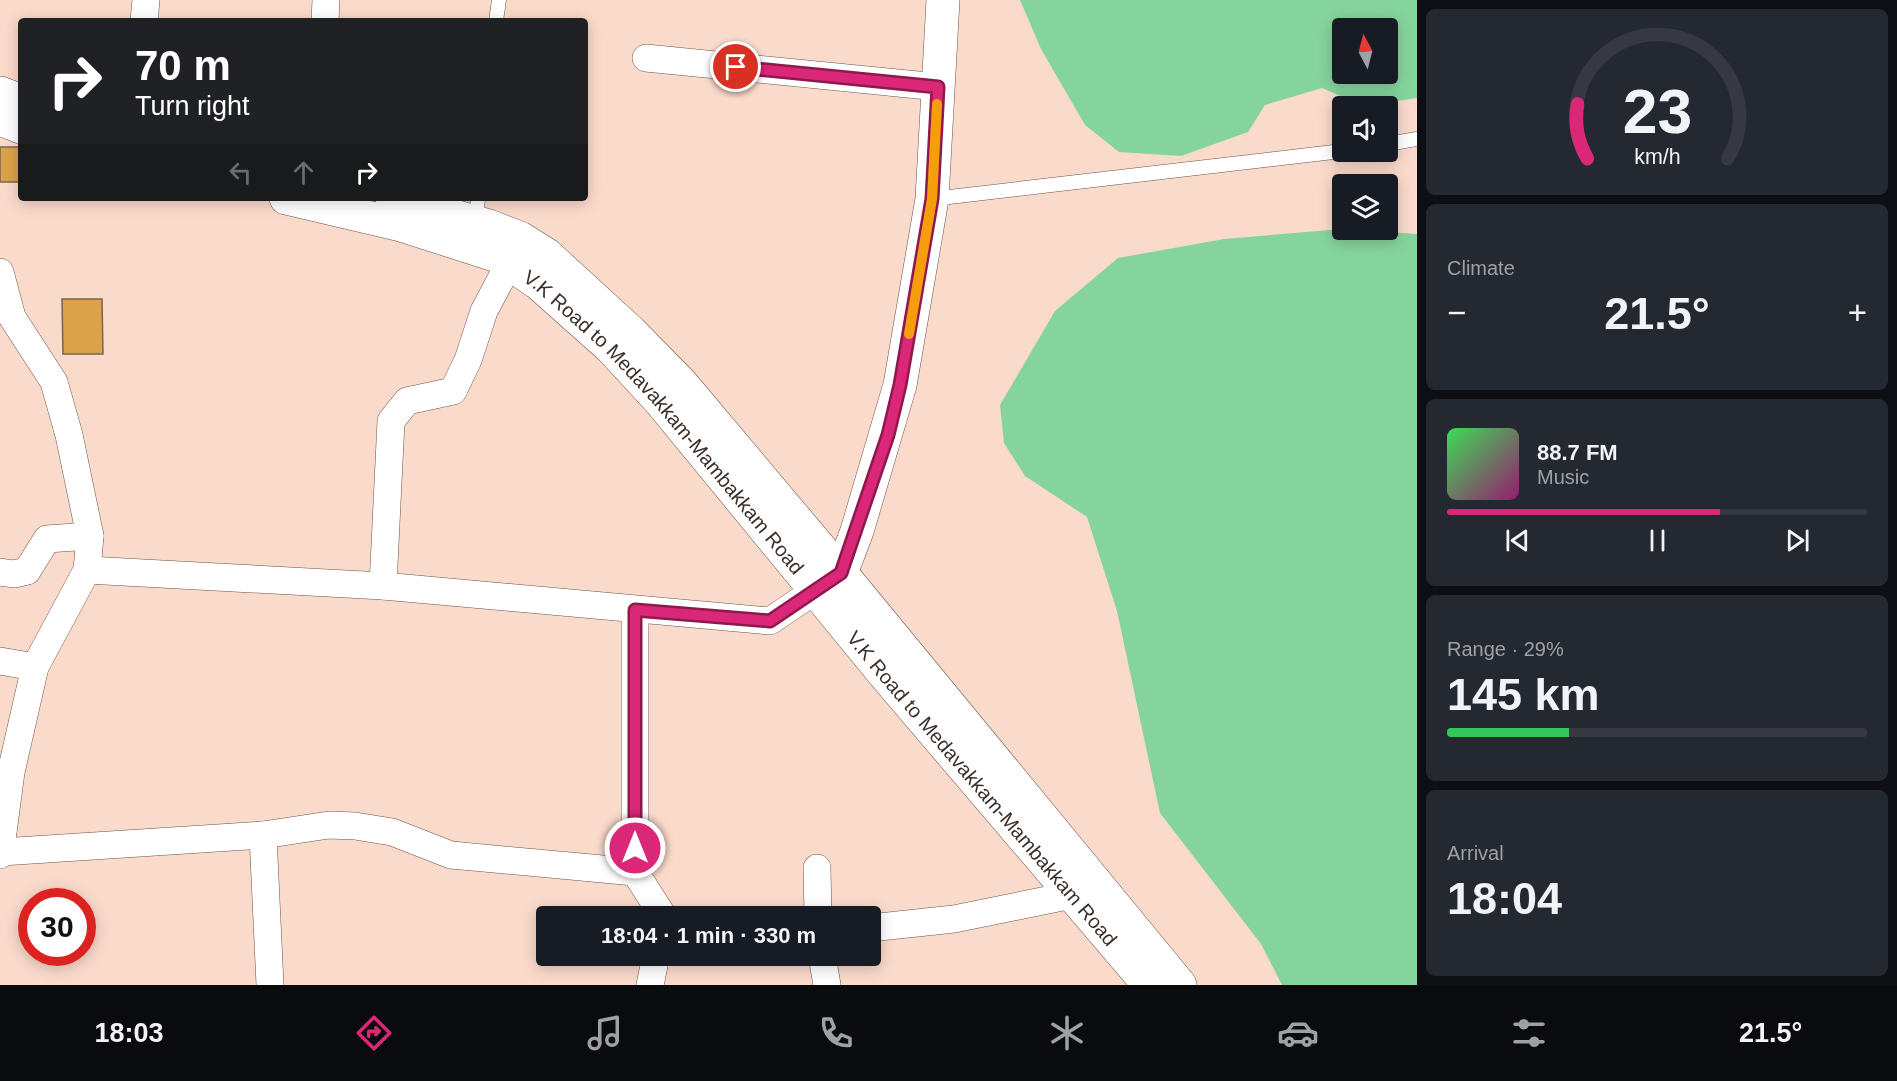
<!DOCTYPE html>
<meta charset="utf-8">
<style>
:root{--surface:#171b24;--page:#242831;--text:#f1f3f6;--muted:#9ea1a6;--line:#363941;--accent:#db2777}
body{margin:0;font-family:Arial,sans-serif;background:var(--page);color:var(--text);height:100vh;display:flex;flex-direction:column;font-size:22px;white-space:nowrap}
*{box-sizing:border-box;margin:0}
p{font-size:20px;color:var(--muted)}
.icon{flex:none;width:33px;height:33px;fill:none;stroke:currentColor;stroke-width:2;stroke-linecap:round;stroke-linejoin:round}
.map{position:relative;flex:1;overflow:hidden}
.details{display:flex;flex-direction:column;gap:9px;padding:9px;background:#0d0f14;width:480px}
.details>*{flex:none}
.guide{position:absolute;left:18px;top:18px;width:570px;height:183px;border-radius:6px;box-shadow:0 3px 15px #0003;background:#202124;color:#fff;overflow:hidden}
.needle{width:39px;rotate:353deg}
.tools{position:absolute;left:1332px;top:18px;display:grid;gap:12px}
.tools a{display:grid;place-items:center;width:66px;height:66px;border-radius:6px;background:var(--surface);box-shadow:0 3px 15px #0003;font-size:30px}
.speed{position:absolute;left:18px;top:888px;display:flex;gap:12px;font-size:30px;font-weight:700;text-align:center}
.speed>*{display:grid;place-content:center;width:78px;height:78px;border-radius:50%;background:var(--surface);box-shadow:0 3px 15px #0003;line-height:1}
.speed .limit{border:9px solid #d22;background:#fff;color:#111}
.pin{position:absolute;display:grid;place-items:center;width:51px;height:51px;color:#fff;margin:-26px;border:3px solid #fff;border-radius:50%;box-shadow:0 2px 6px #0007}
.me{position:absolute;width:66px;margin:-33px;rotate:0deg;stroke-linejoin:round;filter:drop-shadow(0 0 4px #0008)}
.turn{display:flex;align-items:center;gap:21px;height:126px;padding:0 18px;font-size:27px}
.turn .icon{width:78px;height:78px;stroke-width:2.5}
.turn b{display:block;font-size:42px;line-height:51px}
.lanes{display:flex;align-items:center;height:57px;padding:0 18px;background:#0003;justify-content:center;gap:30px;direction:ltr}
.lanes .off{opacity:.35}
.big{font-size:45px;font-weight:700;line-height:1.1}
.details .card{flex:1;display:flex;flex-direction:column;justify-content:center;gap:9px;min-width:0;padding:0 21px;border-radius:9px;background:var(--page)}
.details .dial{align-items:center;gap:0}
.dial svg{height:156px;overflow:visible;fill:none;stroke:var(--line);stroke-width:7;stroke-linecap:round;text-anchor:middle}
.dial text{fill:var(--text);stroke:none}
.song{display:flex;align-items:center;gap:18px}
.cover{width:72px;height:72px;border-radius:9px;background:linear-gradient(135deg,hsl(130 70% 55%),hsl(320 70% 35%))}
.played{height:6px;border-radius:3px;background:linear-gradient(90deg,var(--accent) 65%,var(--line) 65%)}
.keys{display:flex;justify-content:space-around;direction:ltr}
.heat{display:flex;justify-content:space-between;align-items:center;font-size:33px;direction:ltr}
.charge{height:9px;border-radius:4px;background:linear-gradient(90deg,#34c759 29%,var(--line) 0)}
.trip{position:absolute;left:536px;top:906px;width:345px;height:60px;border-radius:6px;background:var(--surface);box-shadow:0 3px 15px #0003;font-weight:700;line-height:60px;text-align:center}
.tab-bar{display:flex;height:96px;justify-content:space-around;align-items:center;background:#090b0e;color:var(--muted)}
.tab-bar .icon{width:42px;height:42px}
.tab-bar .selected{color:var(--accent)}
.tab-bar b{font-size:27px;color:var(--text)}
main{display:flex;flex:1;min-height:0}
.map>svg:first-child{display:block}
</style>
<main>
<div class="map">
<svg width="1417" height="985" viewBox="0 0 1417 985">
<rect width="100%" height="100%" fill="#fadacb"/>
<g fill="#86d49d" fill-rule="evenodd">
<path d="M1020 0H1417V98L1364 106 1322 88 1265 105 1248 132 1181 156 1119 152 1085 125 1041 49ZM1342 28H1388V74H1342Z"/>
<path d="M1342 229 1417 234V985H1282L1261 944 1160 813 1117 611 1087 517 1025 476 1004 443 1000 405 1055 311 1118 258 1224 239Z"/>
</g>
<g fill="#dba24b" stroke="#78664e" stroke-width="1.5">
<rect x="0" y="147" width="21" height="35"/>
<path d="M62 299H102L103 354H63Z"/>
</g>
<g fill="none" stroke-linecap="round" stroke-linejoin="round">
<defs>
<g id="service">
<path d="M496 21 499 0"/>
<path d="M1388 144 1417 139"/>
<path d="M932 199 1342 151"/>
<path d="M476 222 478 198"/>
</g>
<g id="minor">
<path d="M144 21 146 0"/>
<path d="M325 21 326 0"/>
<path d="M646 58 938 87"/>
<path d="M0 272 12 317 54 382 69 435 90 536 87 570 35 667 11 772 0 855"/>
<path d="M87 570 383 586 770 621 816 590"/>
<path d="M0 572 14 574 27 571 47 539 90 536"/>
<path d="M383 586 391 421 407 401 453 391 468 360 484 311 509 264"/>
<path d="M635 610V872"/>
<path d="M0 661 35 667"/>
<path d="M263 835 270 985"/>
<path d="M1 852 263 835 329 825 355 826 392 832 451 855 635 872 663 916"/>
<path d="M817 868 818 916"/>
<path d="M870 928 954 919 1072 895"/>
<path d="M822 956 827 985"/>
<path d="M650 985 656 956"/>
</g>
<g id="tertiary">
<path d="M0 93 21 101"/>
<path d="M0 119 21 127"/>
<path id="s1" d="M286 198 401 225 498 256 538 283 611 348 660 401 884 674 1149 985"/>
<path d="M392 198 489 226 520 238 547 255 631 332 682 384 841 573 1180 985"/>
<path d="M826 584 841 573 857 531 900 385 932 199 943 0"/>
</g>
</defs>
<use href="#service" stroke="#6d5245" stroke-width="15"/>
<use href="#minor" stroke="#6d5245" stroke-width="28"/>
<use href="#tertiary" stroke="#6d5245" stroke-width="34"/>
<use href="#service" stroke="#fff" stroke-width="14"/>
<use href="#minor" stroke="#fff" stroke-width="27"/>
<use href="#tertiary" stroke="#fff" stroke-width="33"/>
</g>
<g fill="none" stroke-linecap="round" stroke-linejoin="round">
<defs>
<path id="route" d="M635 848V610L770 621 841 573 888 435 900 385 932 199 938 87 736 67"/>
</defs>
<use href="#route" stroke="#8e194d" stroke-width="15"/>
<use href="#route" stroke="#db2777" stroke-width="10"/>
<path stroke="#f59e0b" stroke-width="10" d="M909 334 932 199 937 104"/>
</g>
<g text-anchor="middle" stroke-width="5" stroke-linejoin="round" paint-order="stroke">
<g font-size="20" fill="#3b2e28" stroke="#feeae1">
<text dy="7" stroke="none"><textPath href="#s1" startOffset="456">V.K Road to Medavakkam-Mambakkam Road</textPath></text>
<text dy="7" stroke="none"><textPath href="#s1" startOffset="942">V.K Road to Medavakkam-Mambakkam Road</textPath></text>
</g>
</g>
</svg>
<div class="tools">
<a><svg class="needle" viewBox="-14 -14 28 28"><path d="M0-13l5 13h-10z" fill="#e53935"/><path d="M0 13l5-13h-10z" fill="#9ea1a6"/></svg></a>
<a><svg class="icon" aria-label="sound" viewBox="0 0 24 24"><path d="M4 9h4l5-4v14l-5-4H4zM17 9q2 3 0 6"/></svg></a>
<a><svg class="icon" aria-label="layers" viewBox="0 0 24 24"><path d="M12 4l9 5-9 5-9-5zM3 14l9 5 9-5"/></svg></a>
</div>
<div class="speed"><div class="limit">30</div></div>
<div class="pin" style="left:736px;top:67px;background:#d93025"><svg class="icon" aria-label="arrive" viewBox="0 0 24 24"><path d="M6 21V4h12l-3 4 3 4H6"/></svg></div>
<svg class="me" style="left:635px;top:848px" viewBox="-20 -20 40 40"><circle r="17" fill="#db2777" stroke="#fff" stroke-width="3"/><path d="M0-11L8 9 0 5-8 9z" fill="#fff"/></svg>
<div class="trip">18:04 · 1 min · 330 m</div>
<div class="guide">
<div class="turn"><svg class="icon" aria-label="right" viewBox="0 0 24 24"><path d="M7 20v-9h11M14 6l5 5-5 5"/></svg><div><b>70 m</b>Turn right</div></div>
<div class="lanes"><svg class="icon off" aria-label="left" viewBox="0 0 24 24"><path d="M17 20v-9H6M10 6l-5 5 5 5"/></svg><svg class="icon off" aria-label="ahead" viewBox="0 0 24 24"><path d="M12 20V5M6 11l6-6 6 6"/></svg><svg class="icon" aria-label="right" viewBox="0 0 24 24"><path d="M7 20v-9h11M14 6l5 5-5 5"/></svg></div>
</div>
</div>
<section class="details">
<div class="card dial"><svg viewBox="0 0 100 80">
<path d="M14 69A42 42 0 1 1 86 69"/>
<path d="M14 69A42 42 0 0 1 9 41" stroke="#db2777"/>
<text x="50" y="56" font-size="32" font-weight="700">23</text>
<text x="50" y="72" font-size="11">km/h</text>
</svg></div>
<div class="card"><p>Climate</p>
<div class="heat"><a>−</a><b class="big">21.5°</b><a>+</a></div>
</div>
<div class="card">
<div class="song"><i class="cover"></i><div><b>88.7 FM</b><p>Music</p></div></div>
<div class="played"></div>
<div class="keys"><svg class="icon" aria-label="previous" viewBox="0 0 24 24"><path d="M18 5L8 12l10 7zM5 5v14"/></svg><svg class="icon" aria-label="pause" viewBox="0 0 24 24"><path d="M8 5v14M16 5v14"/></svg><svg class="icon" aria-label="next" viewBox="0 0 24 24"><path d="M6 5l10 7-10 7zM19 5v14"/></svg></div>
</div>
<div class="card"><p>Range · 29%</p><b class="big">145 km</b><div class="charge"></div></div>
<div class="card"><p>Arrival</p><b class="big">18:04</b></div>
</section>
</main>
<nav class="tab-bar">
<b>18:03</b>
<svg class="icon selected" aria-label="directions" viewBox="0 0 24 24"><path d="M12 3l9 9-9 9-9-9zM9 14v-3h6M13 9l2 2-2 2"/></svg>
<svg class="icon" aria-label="music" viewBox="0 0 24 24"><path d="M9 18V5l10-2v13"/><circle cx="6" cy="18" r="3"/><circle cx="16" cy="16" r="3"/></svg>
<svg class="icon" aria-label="phone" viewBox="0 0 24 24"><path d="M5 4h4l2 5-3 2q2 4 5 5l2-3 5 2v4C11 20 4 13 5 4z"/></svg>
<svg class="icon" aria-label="climate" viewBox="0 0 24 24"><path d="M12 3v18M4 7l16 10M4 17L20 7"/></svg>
<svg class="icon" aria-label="car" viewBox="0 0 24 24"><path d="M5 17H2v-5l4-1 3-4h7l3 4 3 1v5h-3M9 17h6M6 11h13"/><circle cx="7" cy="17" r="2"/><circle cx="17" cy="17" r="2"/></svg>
<svg class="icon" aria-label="filters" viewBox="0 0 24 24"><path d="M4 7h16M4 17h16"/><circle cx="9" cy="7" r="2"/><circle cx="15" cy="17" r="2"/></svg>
<b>21.5°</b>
</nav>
